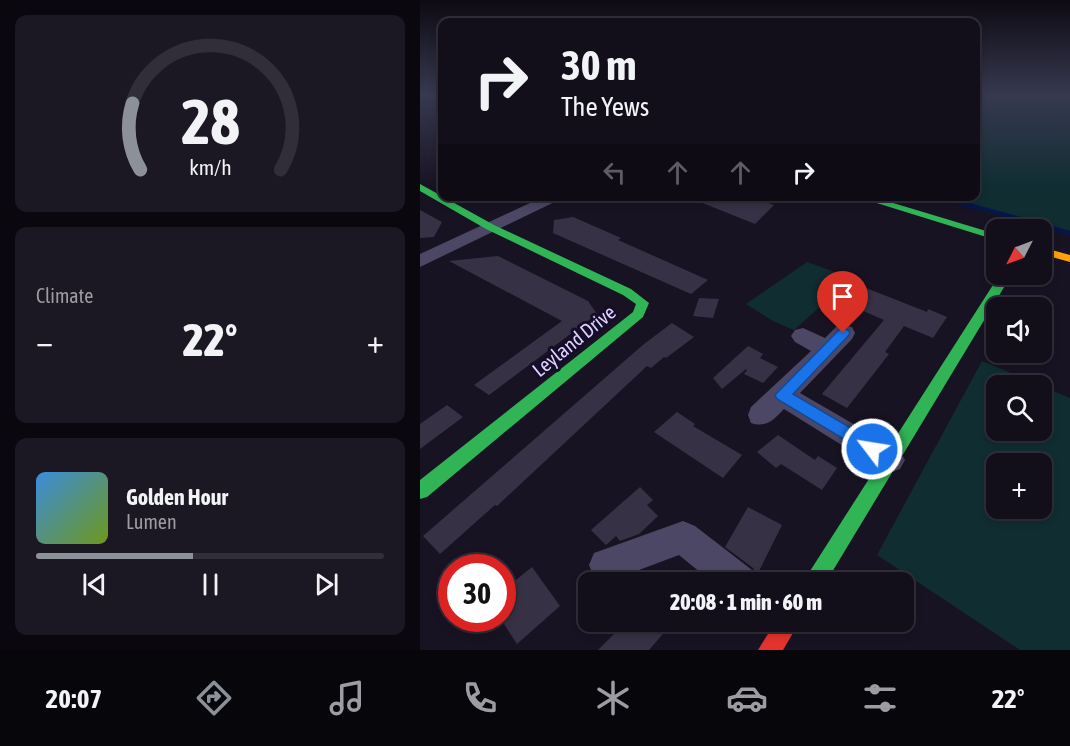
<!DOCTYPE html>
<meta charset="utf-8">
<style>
:root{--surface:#120e1a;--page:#1b1723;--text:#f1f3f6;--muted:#9c9ca2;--line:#312e39;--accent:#8c9099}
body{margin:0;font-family:"Asap Condensed",sans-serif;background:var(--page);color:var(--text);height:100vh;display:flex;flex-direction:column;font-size:22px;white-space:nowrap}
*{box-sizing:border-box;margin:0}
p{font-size:20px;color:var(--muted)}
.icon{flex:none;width:33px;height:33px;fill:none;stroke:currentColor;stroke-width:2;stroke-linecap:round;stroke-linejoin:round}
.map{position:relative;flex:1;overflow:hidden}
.sheet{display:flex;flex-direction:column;gap:15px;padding:15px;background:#0a080e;width:420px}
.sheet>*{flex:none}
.top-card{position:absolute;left:18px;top:18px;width:542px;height:183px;border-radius:12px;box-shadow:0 3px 9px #0003,0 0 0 2px var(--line);background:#120e1a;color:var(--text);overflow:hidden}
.needle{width:39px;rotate:228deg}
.tools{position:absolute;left:566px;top:219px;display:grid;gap:12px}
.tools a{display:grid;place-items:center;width:66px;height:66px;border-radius:12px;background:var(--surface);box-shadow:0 3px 9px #0003,0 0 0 2px var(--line);font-size:30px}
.speed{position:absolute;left:18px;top:554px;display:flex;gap:12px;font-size:30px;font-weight:700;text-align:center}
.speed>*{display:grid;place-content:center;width:78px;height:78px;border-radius:50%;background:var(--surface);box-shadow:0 3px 9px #0003,0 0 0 2px var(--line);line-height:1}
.speed .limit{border:9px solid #d22;background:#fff;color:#111}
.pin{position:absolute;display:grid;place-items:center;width:51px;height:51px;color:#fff;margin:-62px -26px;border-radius:50% 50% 50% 0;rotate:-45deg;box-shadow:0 0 6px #0007}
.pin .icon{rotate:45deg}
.me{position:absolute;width:66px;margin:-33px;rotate:301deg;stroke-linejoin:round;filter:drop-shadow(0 0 4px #0008)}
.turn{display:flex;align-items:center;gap:21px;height:126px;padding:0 24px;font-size:27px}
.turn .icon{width:78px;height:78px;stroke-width:2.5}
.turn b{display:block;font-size:42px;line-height:51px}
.lanes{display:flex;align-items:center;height:57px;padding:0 24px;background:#0003;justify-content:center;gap:30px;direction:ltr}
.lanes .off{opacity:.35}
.big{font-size:45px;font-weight:800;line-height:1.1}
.sheet .tile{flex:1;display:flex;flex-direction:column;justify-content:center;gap:9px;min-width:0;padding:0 21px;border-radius:12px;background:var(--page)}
.sheet .dial{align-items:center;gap:0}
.dial svg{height:156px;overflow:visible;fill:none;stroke:var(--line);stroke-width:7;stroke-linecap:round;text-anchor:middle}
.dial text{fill:var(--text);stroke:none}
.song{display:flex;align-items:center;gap:18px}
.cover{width:72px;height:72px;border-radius:9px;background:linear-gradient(135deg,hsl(210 70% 55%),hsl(80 70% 35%))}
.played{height:6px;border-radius:3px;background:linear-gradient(90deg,var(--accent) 45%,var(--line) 45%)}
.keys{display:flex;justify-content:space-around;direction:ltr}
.heat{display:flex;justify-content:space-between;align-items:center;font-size:33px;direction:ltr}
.trip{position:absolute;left:158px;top:572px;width:336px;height:60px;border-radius:12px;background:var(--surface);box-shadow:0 3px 9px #0003,0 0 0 2px var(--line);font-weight:800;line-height:60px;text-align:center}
.tab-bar{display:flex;height:96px;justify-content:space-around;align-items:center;background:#07060a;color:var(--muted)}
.tab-bar .icon{width:42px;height:42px}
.tab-bar .current{color:var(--accent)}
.tab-bar b{font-size:27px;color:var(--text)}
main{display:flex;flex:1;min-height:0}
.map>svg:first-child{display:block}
</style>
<main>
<section class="sheet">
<div class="tile dial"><svg viewBox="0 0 100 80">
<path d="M14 69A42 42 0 1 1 86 69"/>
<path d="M14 69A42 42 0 0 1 10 35" stroke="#8c9099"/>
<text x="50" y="56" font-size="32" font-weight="700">28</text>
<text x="50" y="72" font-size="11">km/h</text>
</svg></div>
<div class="tile"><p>Climate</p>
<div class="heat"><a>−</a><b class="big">22°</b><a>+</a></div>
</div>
<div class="tile">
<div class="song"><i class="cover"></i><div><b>Golden Hour</b><p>Lumen</p></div></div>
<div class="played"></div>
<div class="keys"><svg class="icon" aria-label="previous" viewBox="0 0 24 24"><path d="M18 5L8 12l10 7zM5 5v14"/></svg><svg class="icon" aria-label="pause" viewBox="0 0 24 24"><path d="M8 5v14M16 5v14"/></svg><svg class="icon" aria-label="next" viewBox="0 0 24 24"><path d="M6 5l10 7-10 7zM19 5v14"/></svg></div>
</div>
</section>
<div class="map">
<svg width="650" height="650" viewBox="0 0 650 650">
<rect width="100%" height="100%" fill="#181323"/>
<g fill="#102d32" fill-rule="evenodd">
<path d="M555 95H650V233L516 197 555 196Z"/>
<path d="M387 262 432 278 374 330 353 321 326 304Z"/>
<path d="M562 361 620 385 576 386V430H621V386L650 398V650H600L457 555ZM576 464H621V508H576Z"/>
</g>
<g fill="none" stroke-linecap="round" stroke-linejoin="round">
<path stroke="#061747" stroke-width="4.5" d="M516 196 650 233"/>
</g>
<g fill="#373145">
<path d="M265 196H329L354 205 335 224Z"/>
<path d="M0 210 22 222 14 237 0 238Z"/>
<path d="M153 217 201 238 198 240 288 280 271 294 133 233 134 220Z"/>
<path d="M78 256 168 301 177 314 69 395 54 385 142 321 29 261Z"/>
<path d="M441 286 507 312 508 309 527 317 513 338 484 326 465 352 469 354 427 408 402 394 464 320 425 303Z"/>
<path d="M279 298 299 299 293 318 273 316Z"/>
<path d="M252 323 274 337 246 358 244 357 231 368 227 366 77 506 75 505 20 554 3 536 224 344Z"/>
<path d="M328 346 343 354 340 358 358 367 343 383 324 374 327 370 326 369 302 389 293 378Z"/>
<path d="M27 405 43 417 0 449V424Z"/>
<path d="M257 412 275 424 273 426 322 455 303 478 234 432Z"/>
<path d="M358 435 395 460 398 456 417 468 402 490 361 464 356 468 337 452Z"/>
<path d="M220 487 233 500 227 505 238 516 219 534 200 541 196 536 186 545 171 530Z"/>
<path d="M328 507 362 525 337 575 333 568 305 547Z"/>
<path d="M112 567 140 606 97 644 82 621V591Z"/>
<path d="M207 621H254L229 650H178Z"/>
</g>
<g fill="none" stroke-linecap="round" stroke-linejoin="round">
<g fill="#4b4764" fill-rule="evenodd">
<path d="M125 196H147L0 267V254Z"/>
<path d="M424 325 432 327 435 333 432 339 380 393 480 451 485 460 480 469 470 473 460 469 364 409C353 420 347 428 331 423L328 415 331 407 391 351 375 342 371 336 375 330 383 328 405 338 416 327Z"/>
<path d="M263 521 275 526 332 570 338 582H292L259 555 187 582 174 577 169 565 174 553Z"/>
</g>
<g fill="#30b455" fill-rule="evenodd">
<path d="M0 184 74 225 211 289 229 303 223 317 7 497 0 499V480L213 312 216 304 203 295 66 229 0 191Z"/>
<path d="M434 196H450L576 234V240Z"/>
<path d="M580 274H592L406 582H383Z"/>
</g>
<path fill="#ff9f0a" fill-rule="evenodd" d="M621 247 650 255V262L621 254Z"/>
<path fill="#e5322d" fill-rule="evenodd" d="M356 621H380L363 650H338Z"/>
</g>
<linearGradient id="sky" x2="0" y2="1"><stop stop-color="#0d0a13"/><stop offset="0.51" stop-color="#373950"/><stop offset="1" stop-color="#373950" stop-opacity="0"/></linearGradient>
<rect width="650" height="186" fill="url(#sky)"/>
<path fill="#1a73e8" stroke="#114b97" stroke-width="1.5" d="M423 328 428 330 430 333 428 336 373 394 458 444 461 449 458 454 452 456 357 399 355 395 419 330Z"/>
<g text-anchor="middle" stroke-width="6" stroke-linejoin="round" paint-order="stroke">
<g font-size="20" fill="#ded5ff" stroke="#150d29">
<text transform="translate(154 341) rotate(-39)" y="7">Leyland Drive</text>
</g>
</g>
</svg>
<div class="tools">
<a><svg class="needle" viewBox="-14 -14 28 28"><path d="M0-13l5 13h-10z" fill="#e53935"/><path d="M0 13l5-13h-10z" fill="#9c9ca2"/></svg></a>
<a><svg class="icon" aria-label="sound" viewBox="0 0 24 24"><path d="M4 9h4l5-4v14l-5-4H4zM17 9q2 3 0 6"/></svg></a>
<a><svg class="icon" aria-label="search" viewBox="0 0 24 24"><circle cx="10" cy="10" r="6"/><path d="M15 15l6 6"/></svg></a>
<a>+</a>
</div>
<div class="speed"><div class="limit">30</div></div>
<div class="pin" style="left:423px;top:333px;background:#d93025"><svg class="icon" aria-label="arrive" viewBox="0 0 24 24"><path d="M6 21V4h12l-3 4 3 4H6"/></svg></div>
<svg class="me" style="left:452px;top:449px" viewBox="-20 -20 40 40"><circle r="17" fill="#1a73e8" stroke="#fff" stroke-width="3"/><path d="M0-11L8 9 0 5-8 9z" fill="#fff"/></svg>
<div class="trip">20:08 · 1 min · 60 m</div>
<div class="top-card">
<div class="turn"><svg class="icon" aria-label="right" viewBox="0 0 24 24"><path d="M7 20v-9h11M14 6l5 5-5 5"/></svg><div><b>30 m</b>The Yews</div></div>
<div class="lanes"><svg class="icon off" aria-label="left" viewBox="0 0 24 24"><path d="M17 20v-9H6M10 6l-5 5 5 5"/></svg><svg class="icon off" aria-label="ahead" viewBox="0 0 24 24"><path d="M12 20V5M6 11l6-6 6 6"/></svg><svg class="icon off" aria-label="ahead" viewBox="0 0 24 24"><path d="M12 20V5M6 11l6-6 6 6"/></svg><svg class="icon" aria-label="right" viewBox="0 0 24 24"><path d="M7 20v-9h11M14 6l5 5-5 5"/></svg></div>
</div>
</div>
</main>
<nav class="tab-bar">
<b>20:07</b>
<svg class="icon current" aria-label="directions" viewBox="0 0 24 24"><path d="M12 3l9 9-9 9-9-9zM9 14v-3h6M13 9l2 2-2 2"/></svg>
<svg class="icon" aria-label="music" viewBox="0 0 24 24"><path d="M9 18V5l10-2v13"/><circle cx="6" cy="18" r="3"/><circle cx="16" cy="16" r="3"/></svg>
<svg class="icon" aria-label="phone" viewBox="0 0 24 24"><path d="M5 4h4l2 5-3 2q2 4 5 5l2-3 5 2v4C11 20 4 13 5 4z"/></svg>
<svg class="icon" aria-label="climate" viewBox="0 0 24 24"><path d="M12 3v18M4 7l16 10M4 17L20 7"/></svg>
<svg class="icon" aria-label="car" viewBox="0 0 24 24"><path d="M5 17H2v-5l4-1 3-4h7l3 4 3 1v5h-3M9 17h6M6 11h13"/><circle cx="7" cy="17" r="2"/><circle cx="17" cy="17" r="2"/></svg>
<svg class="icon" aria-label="filters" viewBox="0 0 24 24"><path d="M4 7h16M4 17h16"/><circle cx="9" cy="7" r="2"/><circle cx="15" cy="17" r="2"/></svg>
<b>22°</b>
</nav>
